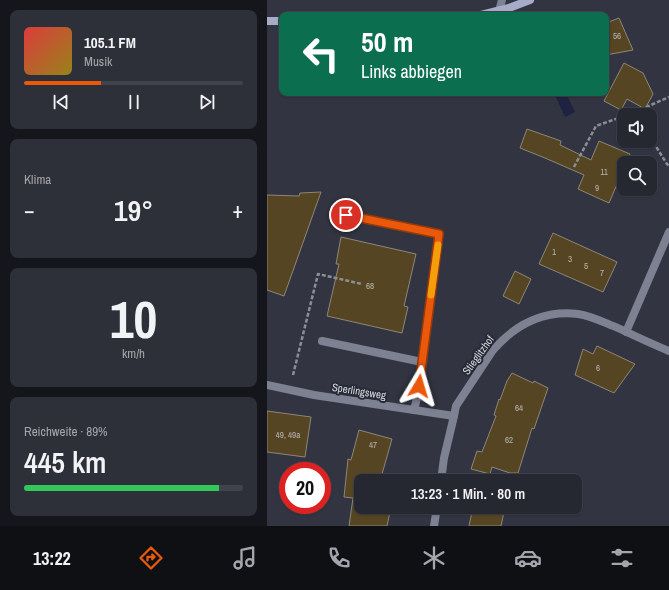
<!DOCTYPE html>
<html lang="de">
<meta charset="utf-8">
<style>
:root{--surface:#262831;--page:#2e3039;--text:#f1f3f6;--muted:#a4a6ab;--line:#42444d;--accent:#ea580c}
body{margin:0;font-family:"Archivo Narrow",sans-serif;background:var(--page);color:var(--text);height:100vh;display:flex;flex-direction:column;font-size:15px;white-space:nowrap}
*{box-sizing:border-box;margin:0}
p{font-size:13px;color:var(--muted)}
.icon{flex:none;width:22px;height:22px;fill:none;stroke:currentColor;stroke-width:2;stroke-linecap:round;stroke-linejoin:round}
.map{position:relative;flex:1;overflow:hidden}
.sheet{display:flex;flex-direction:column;gap:10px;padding:10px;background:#15161b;width:267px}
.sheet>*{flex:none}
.guide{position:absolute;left:12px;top:12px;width:330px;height:84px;border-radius:8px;box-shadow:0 1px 3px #0004,0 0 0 1px var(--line);background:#0b6e4f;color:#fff;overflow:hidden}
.buttons{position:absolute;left:350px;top:108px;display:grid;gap:8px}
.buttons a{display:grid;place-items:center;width:40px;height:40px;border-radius:8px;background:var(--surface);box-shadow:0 1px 3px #0004,0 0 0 1px var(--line);font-size:20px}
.speed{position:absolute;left:12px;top:462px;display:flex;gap:8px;font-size:20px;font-weight:700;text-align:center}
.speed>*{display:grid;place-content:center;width:52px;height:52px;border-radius:50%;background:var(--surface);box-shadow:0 1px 3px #0004,0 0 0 1px var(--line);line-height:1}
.speed .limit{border:6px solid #d22;background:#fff;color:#111}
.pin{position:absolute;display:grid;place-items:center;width:34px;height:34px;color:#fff;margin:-17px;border:2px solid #fff;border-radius:50%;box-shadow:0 1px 4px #0007}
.me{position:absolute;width:44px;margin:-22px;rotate:7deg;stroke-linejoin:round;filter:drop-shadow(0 0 3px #0008)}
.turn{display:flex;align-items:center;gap:14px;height:84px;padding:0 16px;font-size:18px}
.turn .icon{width:52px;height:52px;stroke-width:2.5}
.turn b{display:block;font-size:28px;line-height:34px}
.big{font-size:30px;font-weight:600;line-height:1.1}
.sheet .card{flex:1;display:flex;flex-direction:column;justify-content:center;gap:6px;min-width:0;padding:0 14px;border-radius:8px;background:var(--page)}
.sheet .dial{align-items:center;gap:0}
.dial b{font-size:52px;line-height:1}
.song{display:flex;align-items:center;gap:12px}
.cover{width:48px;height:48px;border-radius:6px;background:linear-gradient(135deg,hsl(0 70% 55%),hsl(50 70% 35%))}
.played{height:4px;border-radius:2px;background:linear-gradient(90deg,var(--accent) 35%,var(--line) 35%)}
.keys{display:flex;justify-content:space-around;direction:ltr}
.heat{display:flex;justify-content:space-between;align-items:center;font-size:22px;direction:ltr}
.charge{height:6px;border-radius:3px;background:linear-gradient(90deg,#34c759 89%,var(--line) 0)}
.trip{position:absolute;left:87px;top:474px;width:228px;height:40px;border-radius:8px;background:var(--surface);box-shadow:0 1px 3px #0004,0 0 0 1px var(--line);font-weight:600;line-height:40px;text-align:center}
.tabs{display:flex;height:64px;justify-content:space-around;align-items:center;background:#0f1014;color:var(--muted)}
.tabs .icon{width:28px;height:28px}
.tabs .current{color:var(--accent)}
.tabs b{font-size:18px;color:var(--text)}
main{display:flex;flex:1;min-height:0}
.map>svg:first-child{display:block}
</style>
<main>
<section class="sheet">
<div class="card">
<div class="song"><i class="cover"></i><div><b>105.1 FM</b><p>Musik</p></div></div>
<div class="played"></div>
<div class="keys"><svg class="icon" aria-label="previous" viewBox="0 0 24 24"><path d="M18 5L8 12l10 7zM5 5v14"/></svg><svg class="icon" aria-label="pause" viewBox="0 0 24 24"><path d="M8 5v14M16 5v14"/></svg><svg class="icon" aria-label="next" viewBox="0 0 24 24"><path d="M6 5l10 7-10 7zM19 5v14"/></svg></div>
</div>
<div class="card"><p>Klima</p>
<div class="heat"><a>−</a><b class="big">19°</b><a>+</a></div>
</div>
<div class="card dial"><b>10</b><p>km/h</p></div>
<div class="card"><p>Reichweite · 89%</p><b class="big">445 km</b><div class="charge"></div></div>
</section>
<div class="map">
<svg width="402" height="526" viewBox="0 0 402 526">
<rect width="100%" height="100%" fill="#323541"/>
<path fill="#1e2341" d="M287 93H299L308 112 298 117Z"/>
<g fill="#564522" stroke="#8d8678">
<path d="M352 18 366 50 339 55V23Z"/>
<path d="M357 63 376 73 386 94 378 109 360 99 354 110 337 101Z"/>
<path d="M260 129 294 141 293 145 324 160 332 141 363 154 359 163H357V168L342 203 311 189 317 175 278 158 253 148Z"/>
<path d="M54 192 17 296 0 290V195L32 196 33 193Z"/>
<path d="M286 233 350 262 336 292 272 264Z"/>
<path d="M74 237 149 254 137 306 141 307 135 333 60 316 72 264H69Z"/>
<path d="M248 271 264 279 252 304 236 296Z"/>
<path d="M330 346 368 364 347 393 308 375 316 349 326 354Z"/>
<path d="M245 373 266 383 267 381 281 388 267 429 265 428 251 473H243L225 467 223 474 204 469 210 451 215 452 229 416 227 415 232 399 233 400 240 381Z"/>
<path d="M0 411 44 417 38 457 0 452Z"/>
<path d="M92 430 125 439 113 481H94V507H124L120 526H82L86 498 77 497 81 459 84 460Z"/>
<path d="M206 507H238L234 526H202Z"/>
</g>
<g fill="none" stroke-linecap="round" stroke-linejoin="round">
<g stroke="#8b8e97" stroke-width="2.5" stroke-dasharray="4 2" stroke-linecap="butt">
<path d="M368 112 402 97"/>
<path d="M359 115 368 112 370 115"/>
<path d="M383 137 400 164 402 166"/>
<path d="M307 167 329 126 357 116"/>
<path d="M26 375 51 274 95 284"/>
</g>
<g stroke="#7d8192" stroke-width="8">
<path d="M232 11 235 0"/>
<path d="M79 215 172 234 150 398 147 410"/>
<path d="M55 341 155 362"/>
</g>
<g stroke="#7d8192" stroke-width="8">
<path d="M359 332 402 232"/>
<path d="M0 385 47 395 187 416 177 458 174 481"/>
<path d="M187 416 189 406 226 350C248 325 276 310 311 314 325 316 338 323 351 328 368 336 385 344 402 351"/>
<path d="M167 526 170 507"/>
</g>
<g stroke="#a6acc7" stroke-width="8">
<path d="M214 15 242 8 263 0"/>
<path d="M0 21H15"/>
</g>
</g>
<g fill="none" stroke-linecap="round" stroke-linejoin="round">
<defs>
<path id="route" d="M79 215 172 234 152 386"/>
</defs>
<use href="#route" stroke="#983908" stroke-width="10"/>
<use href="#route" stroke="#ea580c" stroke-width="7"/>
<path stroke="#f59e0b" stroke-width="7" d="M164 295 171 245"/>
</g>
<g text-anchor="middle" stroke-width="4" stroke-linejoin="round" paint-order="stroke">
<g font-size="9" fill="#b5b2b0">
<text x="350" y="39">56</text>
<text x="337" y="175">11</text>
<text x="330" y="191">9</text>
<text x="287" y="255">1</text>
<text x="303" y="262">3</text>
<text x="319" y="269">5</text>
<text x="335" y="276">7</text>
<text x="103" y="289">68</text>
<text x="331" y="371">6</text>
<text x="252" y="411">64</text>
<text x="21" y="438">49, 49a</text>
<text x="242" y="443">62</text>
<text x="106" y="448">47</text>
</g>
<g font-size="11" fill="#d5d7df" stroke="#282a36">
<text transform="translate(211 355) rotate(-54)" y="4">Stieglitzhof</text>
<text transform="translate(92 391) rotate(9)" y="4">Sperlingsweg</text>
</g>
</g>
</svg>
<div class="buttons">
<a><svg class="icon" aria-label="sound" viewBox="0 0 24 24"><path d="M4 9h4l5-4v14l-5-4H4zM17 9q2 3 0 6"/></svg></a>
<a><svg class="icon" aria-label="search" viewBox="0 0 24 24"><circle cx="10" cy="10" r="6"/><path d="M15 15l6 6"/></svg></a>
</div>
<div class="speed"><div class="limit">20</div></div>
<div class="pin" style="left:79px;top:215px;background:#d93025"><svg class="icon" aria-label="arrive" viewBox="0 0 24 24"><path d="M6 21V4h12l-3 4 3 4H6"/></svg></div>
<svg class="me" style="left:152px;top:386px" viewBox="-20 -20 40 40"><path d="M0-17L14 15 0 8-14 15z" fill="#ea580c" stroke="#fff" stroke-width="4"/></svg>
<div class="trip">13:23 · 1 Min. · 80 m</div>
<div class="guide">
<div class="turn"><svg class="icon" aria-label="left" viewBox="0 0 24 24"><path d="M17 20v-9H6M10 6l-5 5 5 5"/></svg><div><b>50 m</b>Links abbiegen</div></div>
</div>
</div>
</main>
<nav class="tabs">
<b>13:22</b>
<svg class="icon current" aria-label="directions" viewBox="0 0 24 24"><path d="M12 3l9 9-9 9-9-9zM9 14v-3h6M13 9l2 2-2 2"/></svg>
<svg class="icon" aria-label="music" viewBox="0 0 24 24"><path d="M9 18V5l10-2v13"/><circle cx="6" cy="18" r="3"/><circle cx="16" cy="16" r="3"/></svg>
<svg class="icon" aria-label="phone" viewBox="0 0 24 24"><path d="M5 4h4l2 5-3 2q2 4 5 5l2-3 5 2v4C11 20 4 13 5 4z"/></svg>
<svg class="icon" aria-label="climate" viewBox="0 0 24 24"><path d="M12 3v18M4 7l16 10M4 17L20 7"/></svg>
<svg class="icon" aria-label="car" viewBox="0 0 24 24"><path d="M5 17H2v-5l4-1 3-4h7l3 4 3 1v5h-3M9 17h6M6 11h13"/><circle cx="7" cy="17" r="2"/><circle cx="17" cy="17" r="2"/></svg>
<svg class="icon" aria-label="filters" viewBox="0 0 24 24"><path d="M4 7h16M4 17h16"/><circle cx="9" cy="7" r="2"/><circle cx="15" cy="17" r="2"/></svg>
</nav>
